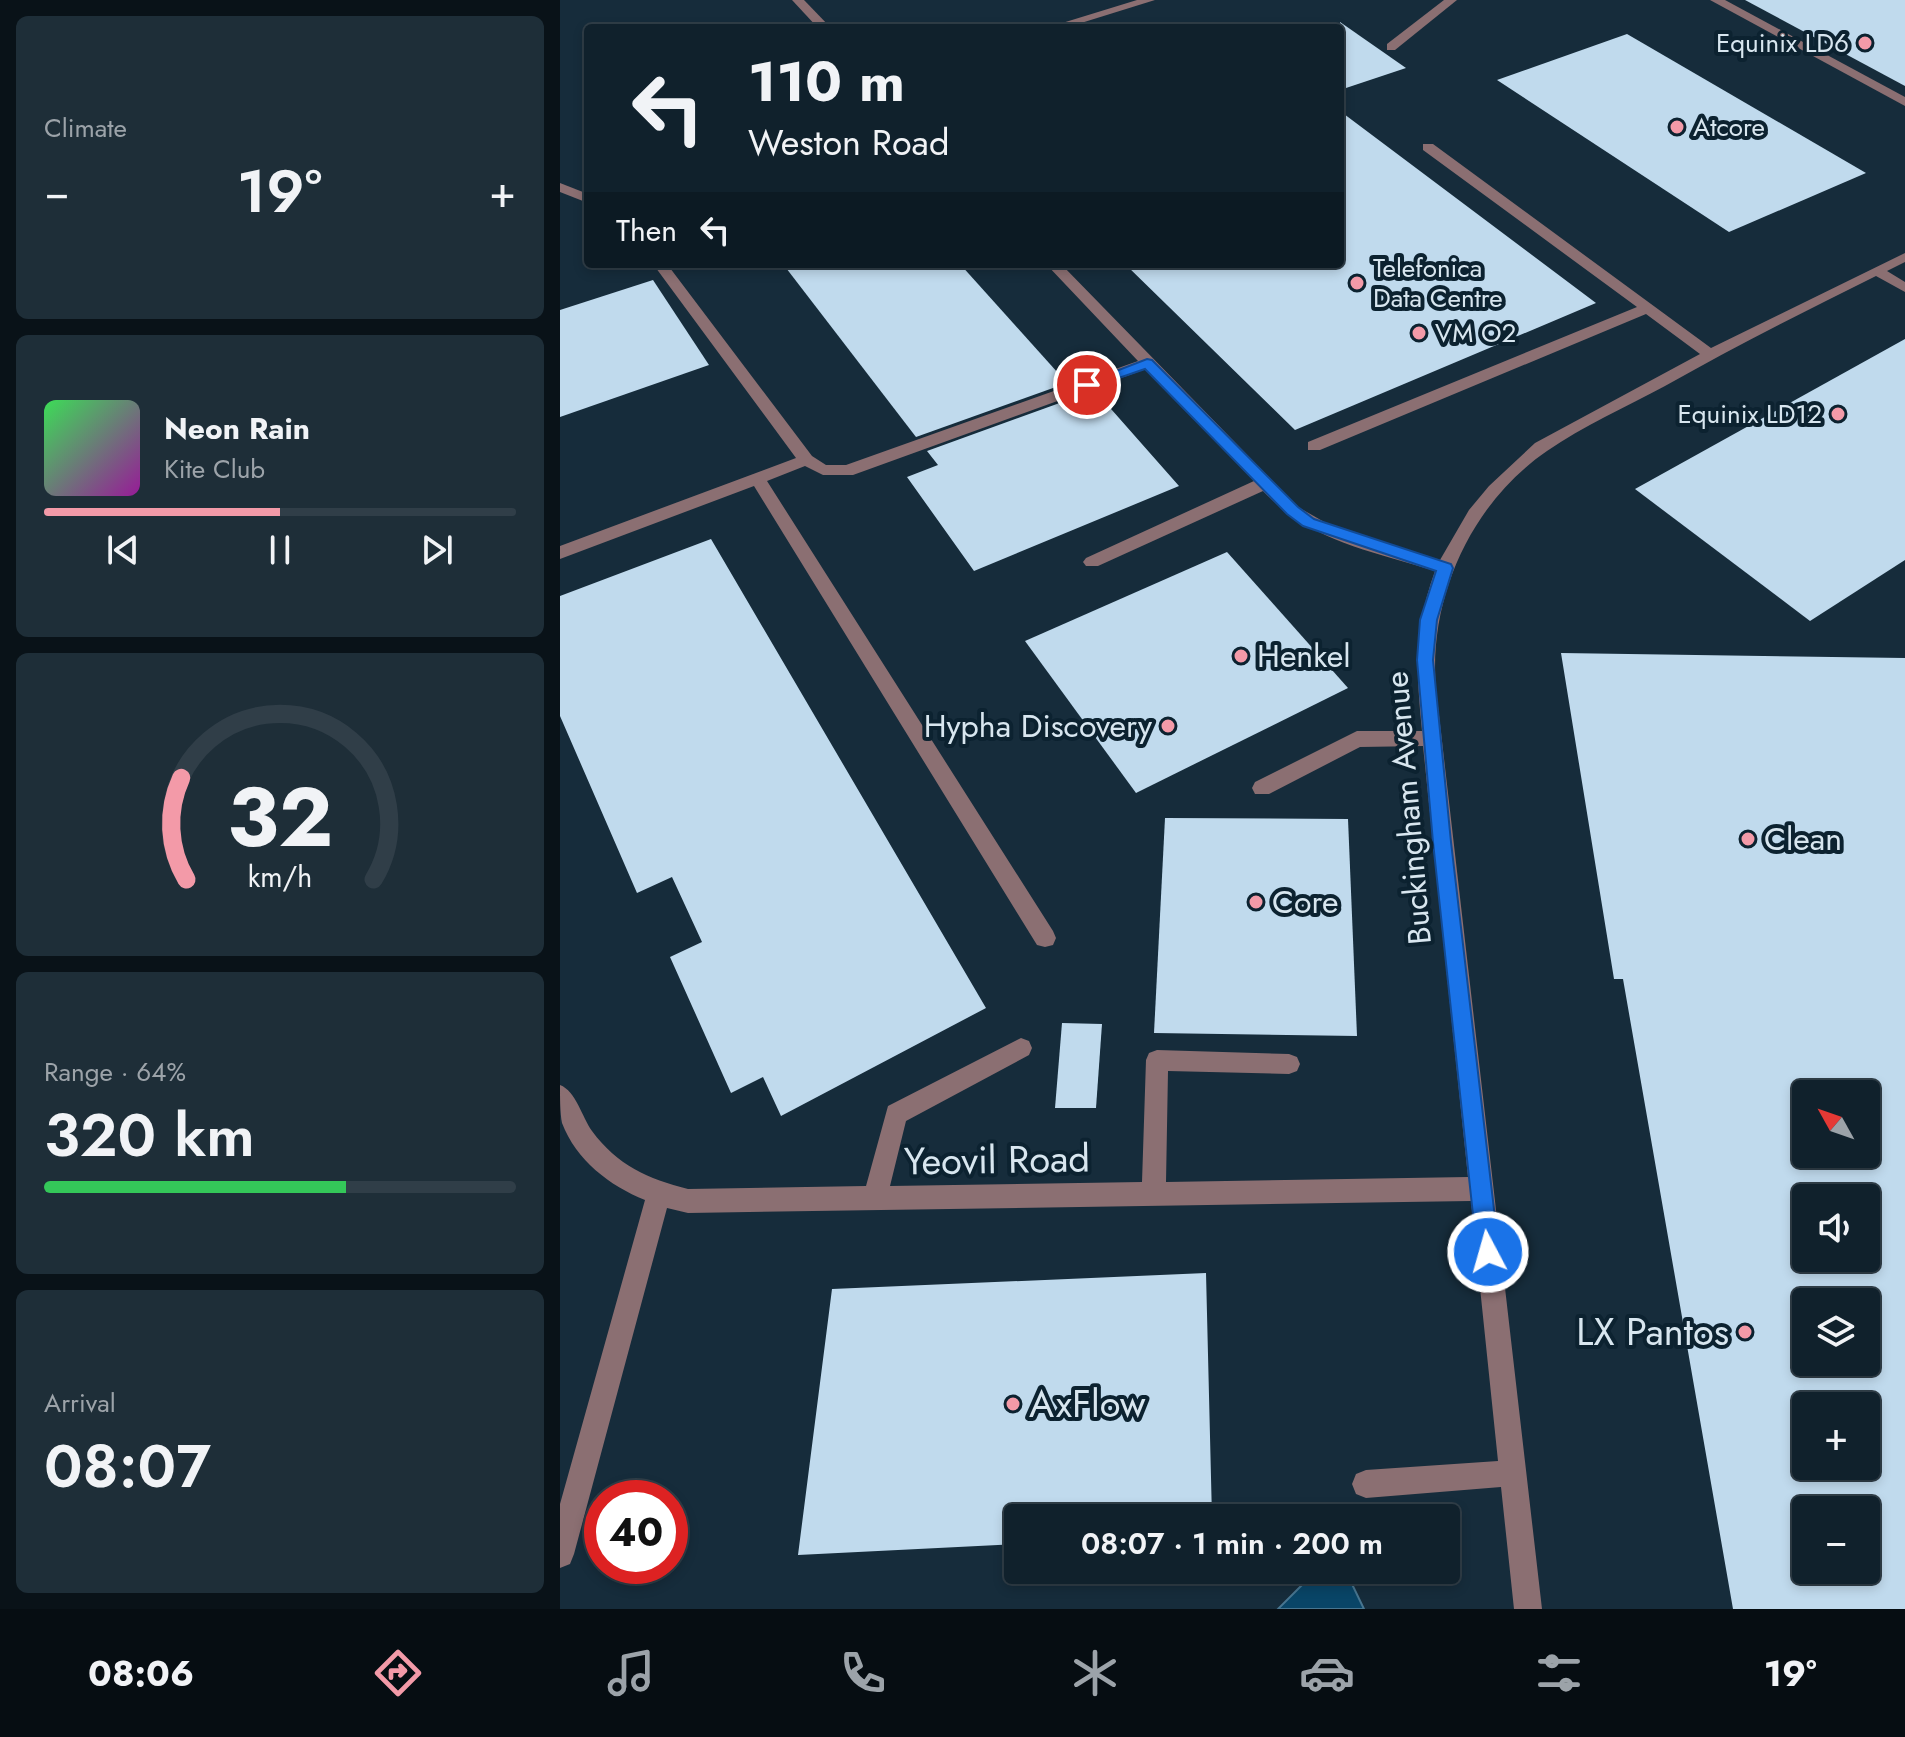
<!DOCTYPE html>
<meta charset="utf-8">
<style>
:root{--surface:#10212c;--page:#1e2e38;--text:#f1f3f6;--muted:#9ca3a9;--line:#303e48;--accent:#f39aa8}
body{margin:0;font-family:Jost,sans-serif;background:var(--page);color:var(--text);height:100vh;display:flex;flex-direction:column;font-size:30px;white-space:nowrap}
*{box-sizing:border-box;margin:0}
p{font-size:26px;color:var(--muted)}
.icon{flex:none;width:44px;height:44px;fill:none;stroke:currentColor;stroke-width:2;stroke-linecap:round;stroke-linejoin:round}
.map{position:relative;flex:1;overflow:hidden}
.details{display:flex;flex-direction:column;gap:16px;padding:16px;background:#091218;width:560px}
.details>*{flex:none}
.banner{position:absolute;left:24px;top:24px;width:760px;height:244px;border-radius:8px;box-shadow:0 4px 12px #0003,0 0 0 2px var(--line);background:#10212c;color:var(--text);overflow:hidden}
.needle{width:52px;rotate:310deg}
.buttons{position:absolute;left:1232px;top:1080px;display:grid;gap:16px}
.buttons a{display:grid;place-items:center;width:88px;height:88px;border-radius:8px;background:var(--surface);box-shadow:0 4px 12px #0003,0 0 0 2px var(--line);font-size:40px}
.speed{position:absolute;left:24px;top:1480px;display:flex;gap:16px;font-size:40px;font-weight:700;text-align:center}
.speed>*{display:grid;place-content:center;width:104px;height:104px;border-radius:50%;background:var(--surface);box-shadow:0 4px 12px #0003,0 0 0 2px var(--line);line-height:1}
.speed .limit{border:12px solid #d22;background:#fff;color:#111}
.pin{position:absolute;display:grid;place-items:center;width:68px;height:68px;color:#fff;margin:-34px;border:4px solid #fff;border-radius:50%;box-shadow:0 2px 8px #0007}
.me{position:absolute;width:88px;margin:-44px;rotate:354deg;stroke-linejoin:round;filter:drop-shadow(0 0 6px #0008)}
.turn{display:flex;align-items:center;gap:28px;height:168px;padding:0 32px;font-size:36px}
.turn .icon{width:104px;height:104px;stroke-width:2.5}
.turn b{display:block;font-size:56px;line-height:68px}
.then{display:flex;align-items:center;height:76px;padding:0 32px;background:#0003;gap:16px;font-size:30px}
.big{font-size:60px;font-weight:600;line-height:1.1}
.details .tile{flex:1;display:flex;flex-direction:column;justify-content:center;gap:12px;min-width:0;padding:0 28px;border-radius:12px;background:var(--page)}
.details .dial{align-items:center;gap:0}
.dial svg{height:208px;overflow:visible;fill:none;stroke:var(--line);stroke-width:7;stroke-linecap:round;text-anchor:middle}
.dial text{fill:var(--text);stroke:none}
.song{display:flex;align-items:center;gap:24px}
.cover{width:96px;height:96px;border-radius:12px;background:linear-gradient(135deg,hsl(130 70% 55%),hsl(300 70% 35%))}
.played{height:8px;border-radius:4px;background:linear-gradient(90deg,var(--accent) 50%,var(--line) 50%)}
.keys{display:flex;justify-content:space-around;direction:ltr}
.heat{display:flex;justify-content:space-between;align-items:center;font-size:44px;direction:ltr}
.charge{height:12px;border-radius:6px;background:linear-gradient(90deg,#34c759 64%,var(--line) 0)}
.trip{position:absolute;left:444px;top:1504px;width:456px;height:80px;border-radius:8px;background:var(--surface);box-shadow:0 4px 12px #0003,0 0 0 2px var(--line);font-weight:600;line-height:80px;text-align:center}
.menu{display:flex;height:128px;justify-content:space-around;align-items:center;background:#060d12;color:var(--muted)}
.menu .icon{width:56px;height:56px}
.menu .current{color:var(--accent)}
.menu b{font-size:36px;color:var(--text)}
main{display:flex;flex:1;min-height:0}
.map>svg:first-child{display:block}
</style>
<main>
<section class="details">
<div class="tile"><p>Climate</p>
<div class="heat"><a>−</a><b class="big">19°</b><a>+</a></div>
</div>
<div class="tile">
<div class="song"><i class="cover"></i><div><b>Neon Rain</b><p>Kite Club</p></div></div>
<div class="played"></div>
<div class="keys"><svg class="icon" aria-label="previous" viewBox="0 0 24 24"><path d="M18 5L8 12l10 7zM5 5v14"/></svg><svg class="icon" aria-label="pause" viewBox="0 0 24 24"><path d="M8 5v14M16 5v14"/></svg><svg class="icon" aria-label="next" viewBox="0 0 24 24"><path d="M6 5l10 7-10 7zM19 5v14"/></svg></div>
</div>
<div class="tile dial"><svg viewBox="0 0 100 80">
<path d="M14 69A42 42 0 1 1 86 69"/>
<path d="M14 69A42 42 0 0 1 12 30" stroke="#f39aa8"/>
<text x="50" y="56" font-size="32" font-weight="700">32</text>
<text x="50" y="72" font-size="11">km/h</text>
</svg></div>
<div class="tile"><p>Range · 64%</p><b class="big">320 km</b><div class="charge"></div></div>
<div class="tile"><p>Arrival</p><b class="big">08:07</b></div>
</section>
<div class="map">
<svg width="1345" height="1609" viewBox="0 0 1345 1609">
<rect width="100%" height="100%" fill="#162c3b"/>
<path fill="#094567" stroke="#477590" stroke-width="2" d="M790 1580 804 1609H718L743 1584Z"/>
<g fill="#c0daed" fill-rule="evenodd">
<path d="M1185 0H1345V86Z"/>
<path d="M780 22 846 68 780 90Z"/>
<path d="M1067 34 1306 173 1169 232 937 80Z"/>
<path d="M780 111 1036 303 735 430 565 264H780Z"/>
<path d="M223 264H400L507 383 356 437Z"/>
<path d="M93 280 149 365 0 417V310Z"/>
<path d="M1345 339V560L1250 621 1075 489Z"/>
<path d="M519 396 529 407 544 401 619 486 414 571 347 477 378 465 367 451Z"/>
<path d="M151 539 426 1008 221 1116 203 1077 171 1093 110 957 142 942 112 877 77 893 0 716V596Z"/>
<path d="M667 552 788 688 576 793 465 641Z"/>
<path d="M1001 653 1345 658V1609H1173L1063 979H1054ZM1246 1094H1306V1154H1246ZM1246 1198H1306V1258H1246ZM1246 1302H1306V1362H1246ZM1246 1406H1306V1466H1246ZM1246 1510H1306V1570H1246Z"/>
<path d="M605 818 788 819 797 1036 594 1033Z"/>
<path d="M502 1023 542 1024 536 1108H495Z"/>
<path d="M646 1273 652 1518H458V1544L238 1555 272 1289Z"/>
</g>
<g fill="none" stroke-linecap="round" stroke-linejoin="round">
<g fill="#8b6f72" fill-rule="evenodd">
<path d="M232 0H244L271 28H258Z"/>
<path d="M577 0H595L505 28H486Z"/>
<path d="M884 0H897L835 50H827V44Z"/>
<path d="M1150 0H1165L1345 97V106Z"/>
<path d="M863 144H873L1151 348 1345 253V262L1327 271 1345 282V292L1316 276C1245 311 1174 347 1105 386 1066 407 1023 426 987 451 911 503 868 598 876 689L982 1609H954L941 1487 806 1498 796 1494 792 1484 796 1474 806 1470 938 1461 911 1201 128 1213 107 1208 14 1554 10 1564 0 1568V1504L85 1200C50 1186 16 1160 2 1123 0 1113 0 1097 0 1085 16 1091 22 1117 32 1131 57 1165 88 1179 128 1189L306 1186 328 1106 461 1038 469 1041 472 1048 469 1055 346 1121 330 1186 582 1182 586 1060 589 1053 597 1050 729 1054 737 1057 740 1064 737 1071 729 1074 608 1071 606 1182 908 1177 863 746 800 747 709 794H695L692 788 695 782 797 731H862C856 671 854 629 875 571 809 550 752 542 703 491L538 566H526L523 562 526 558 694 481 586 369 293 475H263L245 466 207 481 493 931 496 938 493 945 485 947 477 945 194 486 0 559V546L236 458 93 264H107L252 456 266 465H286L578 361 486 264H501L738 507 773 527 880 560 909 510 929 486 975 443 1140 354 1086 314 760 450H748V442L1077 307 863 150Z"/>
<path d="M0 183 28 194V203L0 192Z"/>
</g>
</g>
<path fill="#1a73e8" stroke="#114b97" stroke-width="2" d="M587 359 592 360 738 507 754 519 891 564 893 568 877 620 873 660 891 842 939 1252 936 1260 928 1263 920 1260 917 1252 873 842 857 660 860 620 876 571 743 526 727 514 585 369 527 389 520 385Z"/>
<g fill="#f39aa8" stroke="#0c2230" stroke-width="3">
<circle cx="1305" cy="43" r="8"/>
<circle cx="1117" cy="127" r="8"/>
<circle cx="797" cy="283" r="8"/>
<circle cx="859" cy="333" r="8"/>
<circle cx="1278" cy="414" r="8"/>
<circle cx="681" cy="656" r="8"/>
<circle cx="608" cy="726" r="8"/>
<circle cx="1188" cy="839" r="8"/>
<circle cx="696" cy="902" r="8"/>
<circle cx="1185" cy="1332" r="8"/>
<circle cx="453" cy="1404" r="8"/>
</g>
<g text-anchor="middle" stroke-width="8" stroke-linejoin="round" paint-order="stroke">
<g font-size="26" fill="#d8e6ef" stroke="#0c2230" text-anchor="start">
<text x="1289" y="52" text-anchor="end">Equinix LD6</text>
<text x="1133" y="136">Atcore</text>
<text x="813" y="277">Telefonica<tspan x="813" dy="30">Data Centre</tspan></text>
<text x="875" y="342">VM O2</text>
<text x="1262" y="423" text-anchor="end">Equinix LD12</text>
</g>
<g font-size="32" fill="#d8e6ef" stroke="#0c2230" text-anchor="start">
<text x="697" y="667">Henkel</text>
<text x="592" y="737" text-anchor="end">Hypha Discovery</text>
<text x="1204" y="850">Clean</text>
<text x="712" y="913">Core</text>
</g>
<g font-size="32" fill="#d8e6ef" stroke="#0c2230">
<text transform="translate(848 808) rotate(-95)" y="11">Buckingham Avenue</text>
</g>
<g font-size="38" fill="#d8e6ef" stroke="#0c2230">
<text transform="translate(437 1160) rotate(-1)" y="13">Yeovil Road</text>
</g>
<g font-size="38" fill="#d8e6ef" stroke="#0c2230" text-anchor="end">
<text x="1169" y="1345">LX Pantos</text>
<text x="469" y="1417" text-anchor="start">AxFlow</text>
</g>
</g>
</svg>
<div class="buttons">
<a><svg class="needle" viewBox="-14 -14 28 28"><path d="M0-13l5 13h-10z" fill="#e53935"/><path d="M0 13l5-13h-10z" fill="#9ca3a9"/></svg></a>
<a><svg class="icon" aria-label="sound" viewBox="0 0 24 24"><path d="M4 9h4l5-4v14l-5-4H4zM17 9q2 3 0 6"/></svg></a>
<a><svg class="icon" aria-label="layers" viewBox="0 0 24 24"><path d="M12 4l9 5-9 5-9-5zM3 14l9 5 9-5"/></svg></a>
<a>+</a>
<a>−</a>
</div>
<div class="speed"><div class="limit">40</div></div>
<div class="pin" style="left:527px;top:385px;background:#d93025"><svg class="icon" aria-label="arrive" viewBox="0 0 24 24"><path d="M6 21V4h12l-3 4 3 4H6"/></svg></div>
<svg class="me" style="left:928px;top:1252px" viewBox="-20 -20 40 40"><circle r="17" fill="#1a73e8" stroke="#fff" stroke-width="3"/><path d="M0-11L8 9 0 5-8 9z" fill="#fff"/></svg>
<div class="trip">08:07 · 1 min · 200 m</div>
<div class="banner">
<div class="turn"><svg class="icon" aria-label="left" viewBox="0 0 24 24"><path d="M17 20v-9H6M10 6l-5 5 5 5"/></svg><div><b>110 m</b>Weston Road</div></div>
<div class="then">Then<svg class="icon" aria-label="left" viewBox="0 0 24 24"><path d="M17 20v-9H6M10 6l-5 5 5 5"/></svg></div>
</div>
</div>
</main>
<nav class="menu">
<b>08:06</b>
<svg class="icon current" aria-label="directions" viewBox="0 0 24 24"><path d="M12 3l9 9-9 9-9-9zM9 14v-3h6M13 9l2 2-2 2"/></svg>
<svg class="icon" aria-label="music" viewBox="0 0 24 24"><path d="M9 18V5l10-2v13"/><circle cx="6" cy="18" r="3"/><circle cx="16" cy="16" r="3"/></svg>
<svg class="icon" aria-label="phone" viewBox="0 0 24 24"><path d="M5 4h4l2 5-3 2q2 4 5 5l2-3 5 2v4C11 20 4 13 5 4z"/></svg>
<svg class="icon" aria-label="climate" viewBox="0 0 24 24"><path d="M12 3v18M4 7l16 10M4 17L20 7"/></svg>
<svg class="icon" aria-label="car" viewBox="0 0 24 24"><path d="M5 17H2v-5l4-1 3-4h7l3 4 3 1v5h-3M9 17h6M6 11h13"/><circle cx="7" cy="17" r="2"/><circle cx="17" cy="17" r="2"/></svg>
<svg class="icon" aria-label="filters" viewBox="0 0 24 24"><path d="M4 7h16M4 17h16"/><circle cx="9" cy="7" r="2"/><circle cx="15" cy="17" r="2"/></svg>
<b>19°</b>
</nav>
